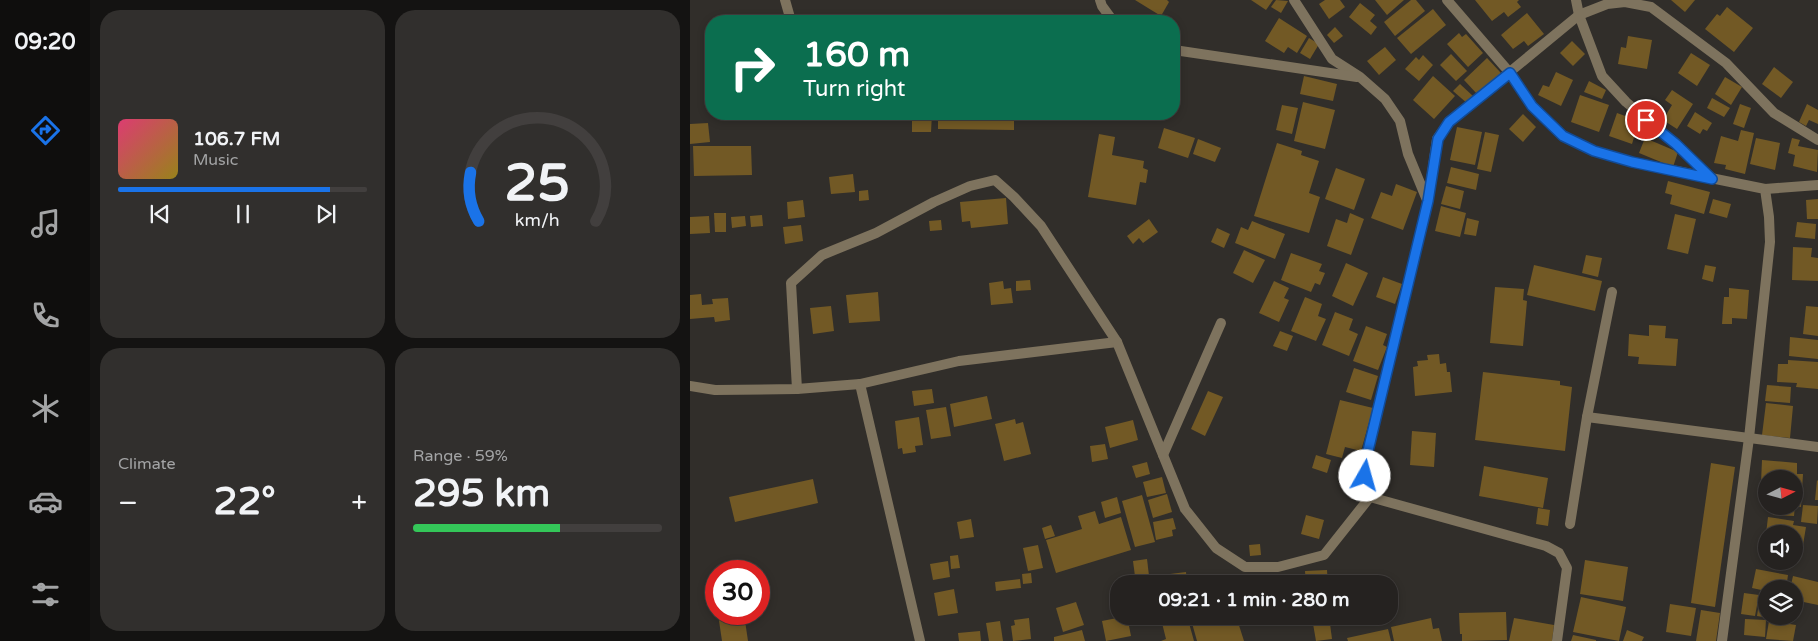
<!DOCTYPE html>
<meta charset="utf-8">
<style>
:root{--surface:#252220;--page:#312f2d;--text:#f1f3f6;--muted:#a3a4a5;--line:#423f3e;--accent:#1a73e8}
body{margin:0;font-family:"Varela Round",sans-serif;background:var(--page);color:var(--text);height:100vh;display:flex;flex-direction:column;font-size:19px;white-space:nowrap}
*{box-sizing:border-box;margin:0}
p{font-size:16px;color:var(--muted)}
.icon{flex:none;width:28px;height:28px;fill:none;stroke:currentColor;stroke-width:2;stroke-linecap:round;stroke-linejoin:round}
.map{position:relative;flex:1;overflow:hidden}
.panel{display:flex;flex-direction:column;gap:10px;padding:10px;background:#141312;width:600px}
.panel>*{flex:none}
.hud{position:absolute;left:15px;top:15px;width:475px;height:105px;border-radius:20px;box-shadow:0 2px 8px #0003,0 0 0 1px var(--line);background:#0b6e4f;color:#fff;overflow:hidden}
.needle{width:32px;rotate:84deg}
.tools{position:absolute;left:1068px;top:470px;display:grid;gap:10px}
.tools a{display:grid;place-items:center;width:45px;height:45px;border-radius:50%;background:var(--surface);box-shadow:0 2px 8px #0003,0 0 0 1px var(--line);font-size:25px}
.speed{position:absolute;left:15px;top:560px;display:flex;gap:10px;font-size:25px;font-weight:700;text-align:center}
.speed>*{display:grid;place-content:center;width:65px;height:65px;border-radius:50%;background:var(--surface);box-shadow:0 2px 8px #0003,0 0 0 1px var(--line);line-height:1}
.speed .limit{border:8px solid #d22;background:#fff;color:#111}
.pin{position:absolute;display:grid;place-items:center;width:42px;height:42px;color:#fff;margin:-21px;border:2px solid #fff;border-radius:50%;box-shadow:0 1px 5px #0007}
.me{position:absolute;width:55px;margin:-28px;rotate:7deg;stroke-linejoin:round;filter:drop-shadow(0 0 4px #0008)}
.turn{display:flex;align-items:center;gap:18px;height:105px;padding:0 15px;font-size:22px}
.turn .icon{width:65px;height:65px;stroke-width:2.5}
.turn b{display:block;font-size:35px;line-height:42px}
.big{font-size:38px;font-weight:700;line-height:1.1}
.panel .card{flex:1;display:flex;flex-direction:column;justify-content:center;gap:8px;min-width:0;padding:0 18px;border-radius:20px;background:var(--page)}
.panel .dial{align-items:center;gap:0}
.dial svg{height:130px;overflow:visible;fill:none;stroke:var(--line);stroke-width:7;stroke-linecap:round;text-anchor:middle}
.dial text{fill:var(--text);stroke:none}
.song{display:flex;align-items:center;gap:15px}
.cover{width:60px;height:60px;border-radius:8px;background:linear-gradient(135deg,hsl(340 70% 55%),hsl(50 70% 35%))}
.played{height:5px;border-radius:2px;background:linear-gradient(90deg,var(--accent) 85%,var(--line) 85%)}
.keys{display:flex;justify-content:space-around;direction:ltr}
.heat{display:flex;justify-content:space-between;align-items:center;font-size:28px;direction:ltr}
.charge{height:8px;border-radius:4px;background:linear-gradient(90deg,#34c759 59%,var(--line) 0)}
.panel .tiles{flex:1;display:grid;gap:10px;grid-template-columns:repeat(2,1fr)}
.trip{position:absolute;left:420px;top:575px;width:288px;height:50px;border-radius:20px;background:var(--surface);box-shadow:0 2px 8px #0003,0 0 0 1px var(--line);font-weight:700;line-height:50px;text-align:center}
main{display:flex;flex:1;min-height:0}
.menu{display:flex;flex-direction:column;width:90px;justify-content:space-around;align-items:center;background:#0f0e0d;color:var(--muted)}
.menu .icon{width:35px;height:35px}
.menu .active{color:var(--accent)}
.menu b{font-size:22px;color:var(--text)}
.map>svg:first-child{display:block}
</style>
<main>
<nav class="menu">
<b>09:20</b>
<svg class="icon active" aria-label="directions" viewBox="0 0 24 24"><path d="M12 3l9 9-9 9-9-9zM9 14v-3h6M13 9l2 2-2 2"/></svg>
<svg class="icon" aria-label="music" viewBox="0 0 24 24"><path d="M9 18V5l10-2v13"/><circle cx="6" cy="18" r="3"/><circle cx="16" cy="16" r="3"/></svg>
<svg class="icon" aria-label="phone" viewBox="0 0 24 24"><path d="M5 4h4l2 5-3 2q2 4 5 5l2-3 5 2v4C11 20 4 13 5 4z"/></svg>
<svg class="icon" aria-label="climate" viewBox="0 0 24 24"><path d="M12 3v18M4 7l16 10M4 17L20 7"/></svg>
<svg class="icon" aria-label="car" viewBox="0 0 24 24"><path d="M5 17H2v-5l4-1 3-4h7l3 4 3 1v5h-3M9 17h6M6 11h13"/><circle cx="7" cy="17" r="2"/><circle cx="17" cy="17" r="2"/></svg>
<svg class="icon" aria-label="filters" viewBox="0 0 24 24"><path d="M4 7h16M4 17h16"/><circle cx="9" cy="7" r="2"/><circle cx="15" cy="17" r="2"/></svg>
</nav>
<section class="panel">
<div class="tiles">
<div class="card">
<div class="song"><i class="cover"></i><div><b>106.7 FM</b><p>Music</p></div></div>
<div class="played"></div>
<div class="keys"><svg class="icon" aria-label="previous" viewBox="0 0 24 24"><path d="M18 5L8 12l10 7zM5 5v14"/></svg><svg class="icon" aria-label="pause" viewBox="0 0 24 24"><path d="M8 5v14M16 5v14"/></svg><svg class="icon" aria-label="next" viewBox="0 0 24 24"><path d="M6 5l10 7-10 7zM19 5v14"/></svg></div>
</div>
<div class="card dial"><svg viewBox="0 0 100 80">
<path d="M14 69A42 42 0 1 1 86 69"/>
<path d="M14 69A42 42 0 0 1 9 39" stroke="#1a73e8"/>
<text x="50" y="56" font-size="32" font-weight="700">25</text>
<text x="50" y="72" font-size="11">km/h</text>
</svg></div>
<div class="card"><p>Climate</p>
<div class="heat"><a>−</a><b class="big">22°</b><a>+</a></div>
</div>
<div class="card"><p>Range · 59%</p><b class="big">295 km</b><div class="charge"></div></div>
</div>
</section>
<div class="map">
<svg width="1128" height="641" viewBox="0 0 1128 641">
<rect width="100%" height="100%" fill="#312e2a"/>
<g fill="#725925">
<path d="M445 0H477L479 2 471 16Z"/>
<path d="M561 0H583L576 10Z"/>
<path d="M586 0 598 1 591 13 581 7Z"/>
<path d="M635 0H650L655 7 639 19 629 4Z"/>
<path d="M685 0H714L697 15Z"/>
<path d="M721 0H726L735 11 705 36 694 22Z"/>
<path d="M785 0H829L827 2 831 7 818 17 814 12 802 21Z"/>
<path d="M981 0H1005L995 12Z"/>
<path d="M670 3 685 15 680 21 687 27 681 35 659 17Z"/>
<path d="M1037 7 1063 28 1044 52 1015 29 1027 14 1030 16Z"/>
<path d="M743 9 756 25 721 54 707 38Z"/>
<path d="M837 13 854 34 838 46 834 41 823 49 811 35Z"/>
<path d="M589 18 617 36 607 53 598 47 594 53 575 41Z"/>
<path d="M645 27 653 36 644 43 637 35Z"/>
<path d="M769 33 772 37 776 34 793 53 778 67 757 44Z"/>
<path d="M938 36 962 40 957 69 928 64 931 47 936 48Z"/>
<path d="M619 38 629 44 620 59 610 53Z"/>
<path d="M882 41 895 54 883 66 870 53Z"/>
<path d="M695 47 706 60 689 75 677 61Z"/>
<path d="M1001 53 1020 65 1007 86 988 73Z"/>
<path d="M761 54 777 71 766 81 750 65Z"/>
<path d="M733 55 743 65 729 81 715 69 726 57 729 60Z"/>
<path d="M797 58 811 73 788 95 774 80Z"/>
<path d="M1084 67 1103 82 1091 98 1072 84Z"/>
<path d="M866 72 883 80 871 106 848 95 853 85 859 87Z"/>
<path d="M614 76 647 84 643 101 610 94Z"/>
<path d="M743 76 765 96 744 119 723 100Z"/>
<path d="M1035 77 1052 87 1041 105 1025 94Z"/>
<path d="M899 81 916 90 912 99 894 92Z"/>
<path d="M770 84 784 97 778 104 763 91Z"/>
<path d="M982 90 1003 104 987 129 973 120 982 105 975 100Z"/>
<path d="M890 95 919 105 909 132 881 122Z"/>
<path d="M1022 98 1040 108 1034 117 1017 108Z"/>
<path d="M613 102 645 110 635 149 604 141Z"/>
<path d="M1050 104 1061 108 1054 128 1043 124Z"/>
<path d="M1117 104 1128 110V124L1119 120 1116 126 1109 122Z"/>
<path d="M592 105 608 108 602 134 586 130Z"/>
<path d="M1005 112 1022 123 1017 131 1013 129 1010 134 997 126Z"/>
<path d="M927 113 949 121 942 144 919 136Z"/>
<path d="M222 114H242L241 132H222Z"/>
<path d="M248 114H324V130L248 129Z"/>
<path d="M833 114 846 127 833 142 819 129Z"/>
<path d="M18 123 20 142 0 144V124Z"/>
<path d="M767 127 792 132 785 165 760 160Z"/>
<path d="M474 128 505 138 498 158 468 148Z"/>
<path d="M1051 130 1064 133 1055 174 1035 169 1036 165 1024 163 1031 136 1048 141Z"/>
<path d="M795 132 809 135 801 172 787 169Z"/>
<path d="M409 134 425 137 422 155 454 161 453 168 458 170 456 183 450 182 446 205 398 197Z"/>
<path d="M955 138 988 152 983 167 949 153Z"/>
<path d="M1066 138 1090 143 1085 170 1060 164Z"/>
<path d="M1102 138 1110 140 1108 146 1128 150 1127 172 1103 166 1105 155 1098 153Z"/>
<path d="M508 139 531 148 525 162 503 154Z"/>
<path d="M587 143 612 151 611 155 629 161 619 193 630 197 619 233 564 216Z"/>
<path d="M3 146H61L62 175 4 176Z"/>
<path d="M761 167 789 174 786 190 757 183Z"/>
<path d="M646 168 675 179 664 210 635 199Z"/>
<path d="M163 174 165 192 141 194 139 177Z"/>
<path d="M978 181 1020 192 1014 214 980 204 982 195 975 193Z"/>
<path d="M706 184 727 192 713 230 681 218 691 192 702 196Z"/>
<path d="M756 186 774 191 770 209 751 204Z"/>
<path d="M178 190 179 200 169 201V191Z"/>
<path d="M316 198 318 224 281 228 280 221 272 222 270 202Z"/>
<path d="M1023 199 1041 204 1037 218 1019 213Z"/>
<path d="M1128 199V219H1117L1116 200Z"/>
<path d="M113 200 115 217 98 219 97 202Z"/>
<path d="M751 206 776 213 770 237 745 231Z"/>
<path d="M24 213H36V232H25Z"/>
<path d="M660 213 674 219 661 255 637 246 646 219 657 223Z"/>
<path d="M985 214 1006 219 998 254 977 249Z"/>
<path d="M72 215 73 226 61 227 60 216Z"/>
<path d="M19 216 20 233 0 234V217Z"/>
<path d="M55 216 56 226 42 228 41 217Z"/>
<path d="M777 218 789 221 786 236 774 234Z"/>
<path d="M459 219 468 232 453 243 449 238 443 244 437 236Z"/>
<path d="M251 220 252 230 240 231 239 221Z"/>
<path d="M562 221 595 234 585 259 545 243 551 227 558 230Z"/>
<path d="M1107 222 1126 224 1125 239 1105 237Z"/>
<path d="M111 225 113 241 95 244 93 227Z"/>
<path d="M527 228 540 234 534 248 521 242Z"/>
<path d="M1103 247 1122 248 1121 257 1128 258V281L1102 280Z"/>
<path d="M554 250 575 260 563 283 543 273Z"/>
<path d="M601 253 632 264 629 271 635 273 630 285 625 283 621 292 591 280Z"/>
<path d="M896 255 912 258 908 277 892 273Z"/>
<path d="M656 263 678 273 663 306 642 296Z"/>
<path d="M844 265 912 281 905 311 837 295Z"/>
<path d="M1015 265 1026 267 1023 282 1012 279Z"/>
<path d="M693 277 712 284 705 304 686 297Z"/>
<path d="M340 280 341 290 326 291V281Z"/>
<path d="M313 281 314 289 321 288 323 303 301 305 299 283Z"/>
<path d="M584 281 599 288 594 298 599 300 589 322 569 313Z"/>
<path d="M805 287 834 289 833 300 837 301 833 346 800 343Z"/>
<path d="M1039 288 1059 290 1057 319 1042 318V324H1032L1034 297H1039Z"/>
<path d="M188 292 190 321 159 323 156 295Z"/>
<path d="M11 294 12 305 23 304 22 299 38 298 40 320 25 322 24 317 0 319V295Z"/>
<path d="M615 297 632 304 628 316 636 319 626 341 601 331Z"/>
<path d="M141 306 144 331 123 334 120 308Z"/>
<path d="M1116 306 1128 307V336L1113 334Z"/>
<path d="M645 312 663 319 659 330 668 334 659 356 632 345Z"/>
<path d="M959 325 976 326 975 338 988 339 986 366 948 364 949 357 938 356 939 334 959 336Z"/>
<path d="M676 326 697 334 693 345 697 347 688 370 663 361Z"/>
<path d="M590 331 603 336 597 351 583 346Z"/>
<path d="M1100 337 1128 340V359L1099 356Z"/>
<path d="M749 354 750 364 756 363 757 372H760L762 392 725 396 723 367 728 366 727 361 738 360 737 355Z"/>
<path d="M1098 360 1128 362V389L1106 387 1107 383 1087 382 1088 364H1098Z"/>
<path d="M664 368 688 376 681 400 656 392Z"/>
<path d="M793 372 870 381V385L882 387 875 451 785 440Z"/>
<path d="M1077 385 1101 387 1100 403 1075 401Z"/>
<path d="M242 389 244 403 224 406 222 391Z"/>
<path d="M518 391 533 397 515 436 501 429Z"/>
<path d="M297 396 302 419 264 427 260 404Z"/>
<path d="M650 400 683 408 671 451 655 447 652 458 636 454Z"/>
<path d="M1076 403 1103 406 1100 438 1072 435Z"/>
<path d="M256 407 261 436 241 439 236 410Z"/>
<path d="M229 417 233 445 225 446 226 452 213 454 212 448 208 449 205 421Z"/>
<path d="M325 419 326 424 333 422 341 454 314 461 305 424Z"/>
<path d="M443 420 448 440 420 448 415 427Z"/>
<path d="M722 431 746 433 744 467 720 465Z"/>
<path d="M415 444 418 459 402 462 400 446Z"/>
<path d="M626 455 641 460 637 473 622 468Z"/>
<path d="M1072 460 1107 463V474H1113L1111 507 1104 506V479H1076V483H1071Z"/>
<path d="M457 462 460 474 446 478 442 466Z"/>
<path d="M1021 463 1045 467 1025 607 1001 603Z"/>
<path d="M794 466 858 478 853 508 789 496Z"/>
<path d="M472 477 476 493 457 497 453 482Z"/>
<path d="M123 479 128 503 45 522 39 497Z"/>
<path d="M1127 480 1128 481V500H1125Z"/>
<path d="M477 494 482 512 463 518 458 500Z"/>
<path d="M452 495 465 542 445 547 432 501Z"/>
<path d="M427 497 431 513 415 518 411 502Z"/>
<path d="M1113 505 1128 506 1127 524 1111 522Z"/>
<path d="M1083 506H1105L1104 516 1083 515Z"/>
<path d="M848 508 860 510 858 526 846 524Z"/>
<path d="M405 511 409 524 431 517 441 550 366 573 356 540 392 529 388 516Z"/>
<path d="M616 515 634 520 629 539 611 534Z"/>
<path d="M1078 517 1104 521 1103 525 1116 527 1111 557 1104 555V534H1076Z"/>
<path d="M483 518 486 529 482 530 483 536 466 540 463 522Z"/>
<path d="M281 519 284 537 270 539 267 522Z"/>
<path d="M361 525 365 536 355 539 352 528Z"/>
<path d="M570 544 571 555 560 556 559 545Z"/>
<path d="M348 545 353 568 338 571 333 548Z"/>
<path d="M268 555 270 568 261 569 260 556Z"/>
<path d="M457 559 460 584H446L443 561Z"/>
<path d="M895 560 938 567 933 601 890 594Z"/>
<path d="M258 561 260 577 243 580 240 564Z"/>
<path d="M1066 569 1098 575 1096 589H1076V591L1062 588Z"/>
<path d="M637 570 638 584H616L615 571Z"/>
<path d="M496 572 497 584H473L472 575Z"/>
<path d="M341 573 342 583 333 584 332 574Z"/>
<path d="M1103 576 1128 582V605L1104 600V589H1100Z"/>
<path d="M330 579 331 588 306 591 305 582Z"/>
<path d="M264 589 268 613 248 616 244 593Z"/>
<path d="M1054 593 1069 595 1065 616 1051 614Z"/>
<path d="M1070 596 1076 597V616H1092L1091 620 1067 616Z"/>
<path d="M891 597 936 607 929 641 883 632Z"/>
<path d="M386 602 394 625 373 632 366 608Z"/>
<path d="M980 604 1006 608 1001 636 976 632Z"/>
<path d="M1011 610 1030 613 1026 641H1006Z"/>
<path d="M816 612 817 640 772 641V634H770L769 613Z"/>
<path d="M28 614H54L58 641H32Z"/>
<path d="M437 616 441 636 416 641 412 621Z"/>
<path d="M497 616 504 641H471L476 639 472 623Z"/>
<path d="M500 616H546L554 641H507Z"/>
<path d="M639 616 642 639 626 641 622 618Z"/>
<path d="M339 618 341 639 323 641 321 626 325 625 324 620Z"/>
<path d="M741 618 743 629 749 628 752 641H704L701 627Z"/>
<path d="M824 618 864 625 862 641H819Z"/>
<path d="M1055 619 1076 620 1075 637 1054 635Z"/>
<path d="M310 621 313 641H299L296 623Z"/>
<path d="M1079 621 1106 625 1103 641 1076 639Z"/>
<path d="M698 629 701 641H658L657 638Z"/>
<path d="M392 630 395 641H364V637Z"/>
<path d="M937 630 954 637 952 641H933Z"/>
<path d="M290 631 291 641H269L268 633Z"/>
<path d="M883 635 906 640V641H881Z"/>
</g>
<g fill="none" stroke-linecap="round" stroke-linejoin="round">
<g stroke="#7e735e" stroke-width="10">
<path d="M95 0 101 21"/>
<path d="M410 0 412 6 423 21"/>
<path d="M604 0 642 59 670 77 695 99 710 121 718 154 737 200"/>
<path d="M757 0 820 73 842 106 873 136 904 151 942 162 1075 189 1079 217 1080 242 1059 438 1032 641"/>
<path d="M886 0 889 15 912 76 936 102 986 144 1022 179"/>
<path d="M484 50 667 77"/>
<path d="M1075 189 1128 185"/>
<path d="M170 384 230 641"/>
<path d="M0 386 25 390 107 389 170 384 269 361 427 342"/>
<path d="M107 389 101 283 132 255 186 233 244 202 280 186 305 180 324 197 351 226 427 342 495 509 526 548 555 567H588L634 555 680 497"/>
<path d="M897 417 1128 447"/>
<path d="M473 455 531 323"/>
<path d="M680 497 675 476 677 455 738 201 747 139 759 122 889 15 917 4 935 2 961 7 1036 63 1084 113 1128 140"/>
<path d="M680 497 856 546 869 553 877 568 867 641"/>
<path d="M880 524 897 417 922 292"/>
</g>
</g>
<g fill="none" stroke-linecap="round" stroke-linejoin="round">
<defs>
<path id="route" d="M675 476 677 455 738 201 748 139 759 122 820 73 842 106 873 136 904 151 942 162 1022 179 986 144 956 120"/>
</defs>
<use href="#route" stroke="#114b97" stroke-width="12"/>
<use href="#route" stroke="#1a73e8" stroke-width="9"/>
</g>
</svg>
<div class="tools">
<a><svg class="needle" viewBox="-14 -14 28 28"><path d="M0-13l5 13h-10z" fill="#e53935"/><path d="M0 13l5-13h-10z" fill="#a3a4a5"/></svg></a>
<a><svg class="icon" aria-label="sound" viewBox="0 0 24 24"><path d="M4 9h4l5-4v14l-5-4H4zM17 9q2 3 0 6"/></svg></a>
<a><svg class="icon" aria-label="layers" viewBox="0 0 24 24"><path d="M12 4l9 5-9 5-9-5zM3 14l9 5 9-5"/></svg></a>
</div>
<div class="speed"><div class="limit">30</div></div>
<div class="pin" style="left:956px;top:120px;background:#d93025"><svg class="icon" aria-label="arrive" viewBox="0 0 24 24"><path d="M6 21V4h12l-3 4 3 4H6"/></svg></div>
<svg class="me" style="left:675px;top:476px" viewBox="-20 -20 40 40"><circle r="19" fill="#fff"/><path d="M0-13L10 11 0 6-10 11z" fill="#1a73e8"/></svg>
<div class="trip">09:21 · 1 min · 280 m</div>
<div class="hud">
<div class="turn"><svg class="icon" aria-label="right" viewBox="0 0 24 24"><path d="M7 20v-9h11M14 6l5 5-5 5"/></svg><div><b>160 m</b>Turn right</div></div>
</div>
</div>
</main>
